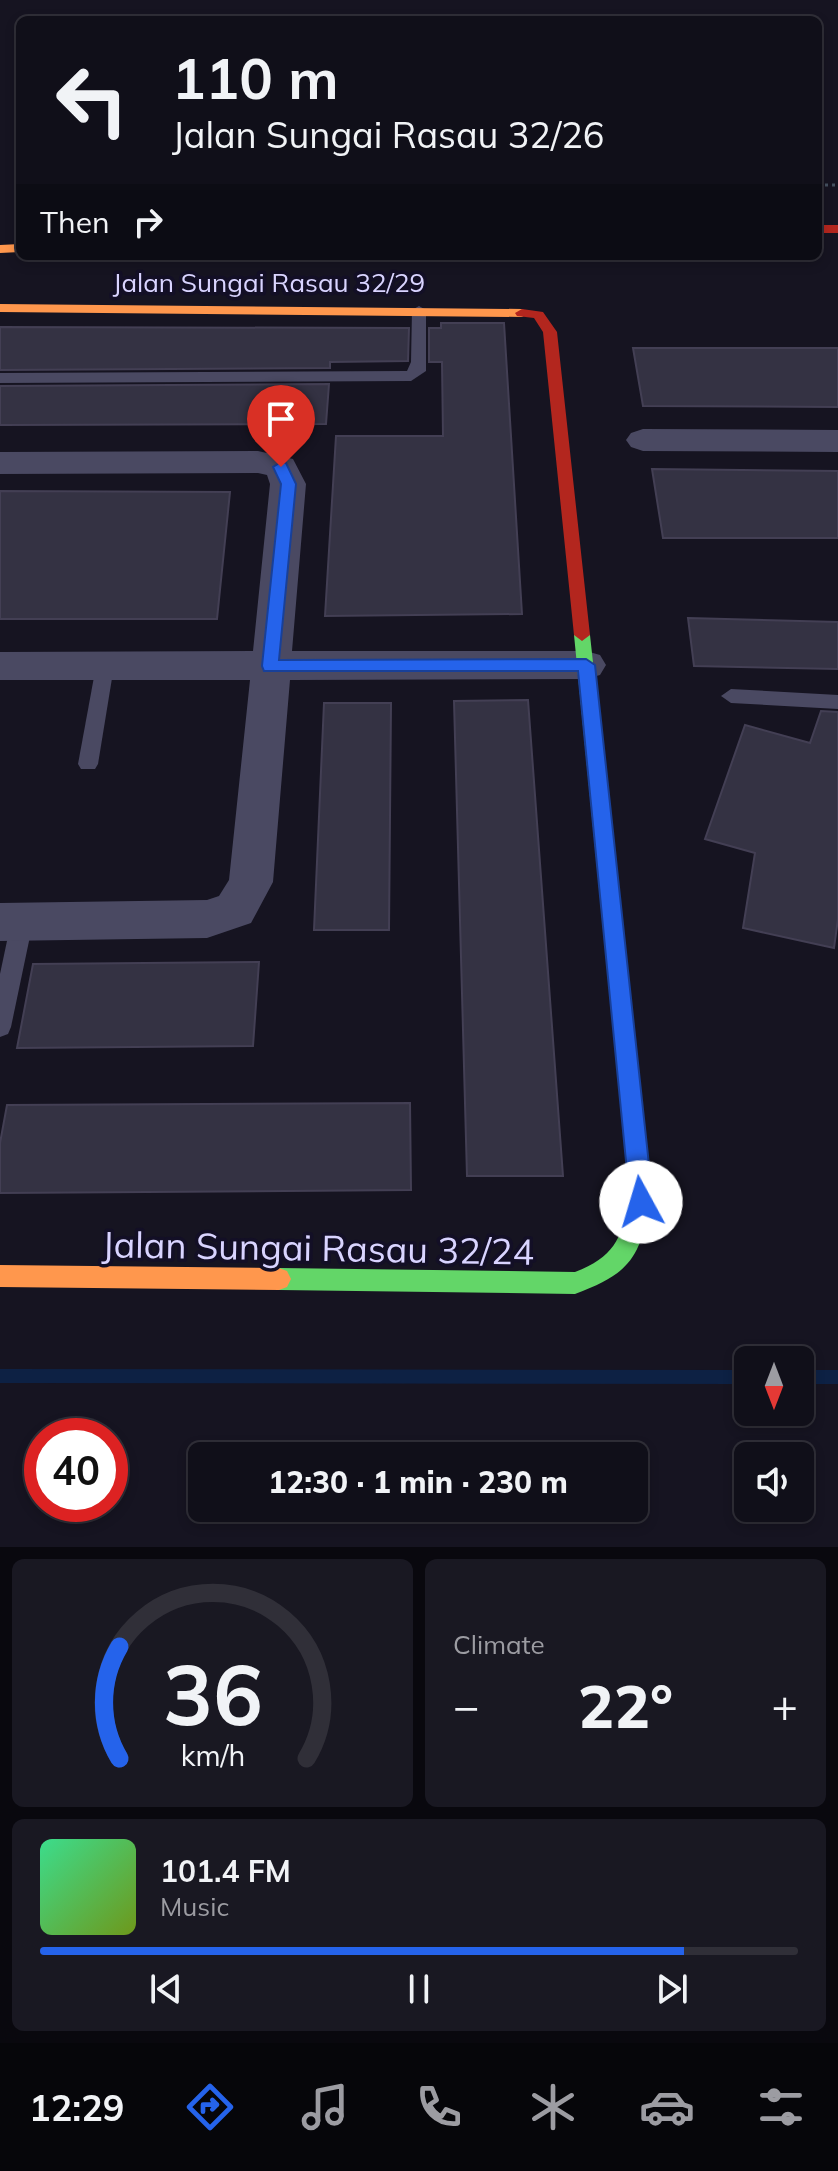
<!DOCTYPE html>
<meta charset="utf-8">
<style>
:root{--surface:#100f19;--page:#191822;--text:#f1f3f6;--muted:#9c9ca2;--line:#302f38;--accent:#2563eb}
body{margin:0;font-family:Mulish,sans-serif;background:var(--page);color:var(--text);height:100vh;display:flex;flex-direction:column;font-size:30px;white-space:nowrap}
*{box-sizing:border-box;margin:0}
p{font-size:26px;color:var(--muted)}
.icon{flex:none;width:44px;height:44px;fill:none;stroke:currentColor;stroke-width:2;stroke-linecap:round;stroke-linejoin:round}
.map{position:relative;height:1547px;overflow:hidden}
.panel{display:flex;flex-direction:column;gap:12px;padding:12px;background:#09080e;flex:1}
.panel>*{flex:none}
.hud{position:absolute;left:16px;top:16px;width:806px;height:244px;border-radius:12px;box-shadow:0 4px 12px #0003,0 0 0 2px var(--line);background:#100f19;color:var(--text);overflow:hidden}
.needle{width:52px;rotate:180deg}
.controls{position:absolute;left:734px;top:1346px;display:grid;gap:16px}
.controls a{display:grid;place-items:center;width:80px;height:80px;border-radius:12px;background:var(--surface);box-shadow:0 4px 12px #0003,0 0 0 2px var(--line);font-size:40px}
.speed{position:absolute;left:24px;top:1418px;display:flex;gap:16px;font-size:40px;font-weight:700;text-align:center}
.speed>*{display:grid;place-content:center;width:104px;height:104px;border-radius:50%;background:var(--surface);box-shadow:0 4px 12px #0003,0 0 0 2px var(--line);line-height:1}
.speed .limit{border:12px solid #d22;background:#fff;color:#111}
.pin{position:absolute;display:grid;place-items:center;width:68px;height:68px;color:#fff;margin:-82px -34px;border-radius:50% 50% 50% 0;rotate:-45deg;box-shadow:0 0 8px #0007}
.pin .icon{rotate:45deg}
.me{position:absolute;width:88px;margin:-44px;rotate:354deg;stroke-linejoin:round;filter:drop-shadow(0 0 6px #0008)}
.turn{display:flex;align-items:center;gap:28px;height:168px;padding:0 24px;font-size:36px}
.turn .icon{width:104px;height:104px;stroke-width:2.5}
.turn b{display:block;font-size:56px;line-height:68px}
.then{display:flex;align-items:center;height:76px;padding:0 24px;background:#0003;gap:16px;font-size:30px}
.big{font-size:60px;font-weight:800;line-height:1.1}
.panel .tile{flex:1;display:flex;flex-direction:column;justify-content:center;gap:12px;min-width:0;padding:0 28px;border-radius:12px;background:var(--page)}
.panel .dial{align-items:center;gap:0}
.dial svg{height:208px;overflow:visible;fill:none;stroke:var(--line);stroke-width:7;stroke-linecap:round;text-anchor:middle}
.dial text{fill:var(--text);stroke:none}
.song{display:flex;align-items:center;gap:24px}
.cover{width:96px;height:96px;border-radius:12px;background:linear-gradient(135deg,hsl(150 70% 55%),hsl(80 70% 35%))}
.played{height:8px;border-radius:4px;background:linear-gradient(90deg,var(--accent) 85%,var(--line) 85%)}
.keys{display:flex;justify-content:space-around;direction:ltr}
.heat{display:flex;justify-content:space-between;align-items:center;font-size:44px;direction:ltr}
.panel .tiles{flex:1;display:grid;gap:12px;grid-template-columns:1fr 1fr}
.tile:last-child{grid-column:span 2}
.trip{position:absolute;left:188px;top:1442px;width:460px;height:80px;border-radius:12px;background:var(--surface);box-shadow:0 4px 12px #0003,0 0 0 2px var(--line);font-weight:800;line-height:80px;text-align:center}
.menu{display:flex;height:128px;justify-content:space-around;align-items:center;background:#06060a;color:var(--muted)}
.menu .icon{width:56px;height:56px}
.menu .on{color:var(--accent)}
.menu b{font-size:36px;color:var(--text)}
.map>svg:first-child{display:block}
</style>
<div class="map">
<svg width="838" height="1547" viewBox="0 0 838 1547">
<rect width="100%" height="100%" fill="#161421"/>
<g fill="none" stroke-linecap="round" stroke-linejoin="round">
<g fill="#0d2144" fill-rule="evenodd">
<path d="M0 1369 748 1370V1384L0 1383Z"/>
<rect x="800" y="1370" width="38" height="14"/>
</g>
</g>
<g fill="#343243" stroke="#433f54" stroke-width="2">
<path d="M441 323H504L522 614 325 616 336 436H443L442 362H429V328H441Z"/>
<path d="M0 327 409 328 408 361 330 362V368L0 370Z"/>
<path d="M633 348H838V407L643 406Z"/>
<path d="M329 384 326 424 0 425V386Z"/>
<path d="M652 469 838 471V538H663Z"/>
<path d="M0 491 230 492 217 619H0Z"/>
<path d="M688 618 838 622V669L694 666Z"/>
<path d="M528 700 563 1176H467L454 701Z"/>
<path d="M324 703H391L389 930H314Z"/>
<path d="M821 711 838 712V919L834 948 743 928 755 853 705 839 745 725 810 743Z"/>
<path d="M259 962 253 1046 17 1048 33 964Z"/>
<path d="M410 1103 411 1190 0 1193V1143L7 1105Z"/>
</g>
<g fill="none" stroke-linecap="round" stroke-linejoin="round">
<path stroke="#44505f" stroke-width="3" stroke-dasharray="3 4" stroke-linecap="butt" d="M818 185H838"/>
<g fill="#4a4962" fill-rule="evenodd">
<path d="M419 306 426 310V371L411 381 0 383V373L407 371 411 362 412 310Z"/>
<path d="M105 659 114 666 98 764 95 769H81L78 764 96 666Z"/>
<path d="M731 689 838 695V709L731 703 721 696Z"/>
<path d="M22 913 30 916 33 922 11 1027 8 1034 0 1037V974L11 922 14 916Z"/>
</g>
<g fill="#4a4962" fill-rule="evenodd">
<path d="M643 429 838 430V452L643 451 631 447 626 440 631 433Z"/>
<path d="M258 451 293 459 306 484 292 651H586L600 655 606 665 600 675 586 679 290 680 273 882 251 923 207 938 0 941V903L207 900 219 896 229 880 250 680H0V652L253 651 270 484 267 475 258 473 0 474V452Z"/>
</g>
<path fill="#63d668" fill-rule="evenodd" d="M582 629 590 635 652 1202C638 1259 631 1273 575 1294L279 1290 271 1287 267 1279 271 1271 279 1268 575 1272C614 1257 620 1240 630 1202L574 635Z"/>
<g fill="#ff974d" fill-rule="evenodd">
<path d="M20 244V252L0 253V245Z"/>
<path d="M0 304 522 309 529 313 522 317 0 312Z"/>
<path d="M0 1265 279 1268 287 1271 291 1279 287 1287 279 1290 0 1287Z"/>
</g>
<g fill="#b3261e" fill-rule="evenodd">
<rect x="818" y="225" width="20" height="8"/>
<path d="M522 309 543 312 557 332 590 635 582 641 574 635 543 332 534 318 517 316 515 313Z"/>
</g>
</g>
<path fill="#2563eb" stroke="#184099" stroke-width="2" d="M281 462 286 463 296 484 279 660 586 659 595 665 653 1202 649 1210 641 1213 633 1210 630 1202 578 671H264L262 666 281 484 273 467Z"/>
<g text-anchor="middle" stroke-width="7" stroke-linejoin="round" paint-order="stroke">
<g font-size="26" fill="#d9d4ff" stroke="#130f26">
<text x="269" y="292">Jalan Sungai Rasau 32/29</text>
</g>
<g font-size="36" fill="#d9d4ff" stroke="#130f26">
<text transform="translate(318 1248) rotate(1)" y="13">Jalan Sungai Rasau 32/24</text>
</g>
</g>
</svg>
<div class="controls">
<a><svg class="needle" viewBox="-14 -14 28 28"><path d="M0-13l5 13h-10z" fill="#e53935"/><path d="M0 13l5-13h-10z" fill="#9c9ca2"/></svg></a>
<a><svg class="icon" aria-label="sound" viewBox="0 0 24 24"><path d="M4 9h4l5-4v14l-5-4H4zM17 9q2 3 0 6"/></svg></a>
</div>
<div class="speed"><div class="limit">40</div></div>
<div class="pin" style="left:281px;top:467px;background:#d93025"><svg class="icon" aria-label="arrive" viewBox="0 0 24 24"><path d="M6 21V4h12l-3 4 3 4H6"/></svg></div>
<svg class="me" style="left:641px;top:1202px" viewBox="-20 -20 40 40"><circle r="19" fill="#fff"/><path d="M0-13L10 11 0 6-10 11z" fill="#2563eb"/></svg>
<div class="trip">12:30 · 1 min · 230 m</div>
<div class="hud">
<div class="turn"><svg class="icon" aria-label="left" viewBox="0 0 24 24"><path d="M17 20v-9H6M10 6l-5 5 5 5"/></svg><div><b>110 m</b>Jalan Sungai Rasau 32/26</div></div>
<div class="then">Then<svg class="icon" aria-label="right" viewBox="0 0 24 24"><path d="M7 20v-9h11M14 6l5 5-5 5"/></svg></div>
</div>
</div>
<section class="panel">
<div class="tiles">
<div class="tile dial"><svg viewBox="0 0 100 80">
<path d="M14 69A42 42 0 1 1 86 69"/>
<path d="M14 69A42 42 0 0 1 14 26" stroke="#2563eb"/>
<text x="50" y="56" font-size="32" font-weight="700">36</text>
<text x="50" y="72" font-size="11">km/h</text>
</svg></div>
<div class="tile"><p>Climate</p>
<div class="heat"><a>−</a><b class="big">22°</b><a>+</a></div>
</div>
<div class="tile">
<div class="song"><i class="cover"></i><div><b>101.4 FM</b><p>Music</p></div></div>
<div class="played"></div>
<div class="keys"><svg class="icon" aria-label="previous" viewBox="0 0 24 24"><path d="M18 5L8 12l10 7zM5 5v14"/></svg><svg class="icon" aria-label="pause" viewBox="0 0 24 24"><path d="M8 5v14M16 5v14"/></svg><svg class="icon" aria-label="next" viewBox="0 0 24 24"><path d="M6 5l10 7-10 7zM19 5v14"/></svg></div>
</div>
</div>
</section>
<nav class="menu">
<b>12:29</b>
<svg class="icon on" aria-label="directions" viewBox="0 0 24 24"><path d="M12 3l9 9-9 9-9-9zM9 14v-3h6M13 9l2 2-2 2"/></svg>
<svg class="icon" aria-label="music" viewBox="0 0 24 24"><path d="M9 18V5l10-2v13"/><circle cx="6" cy="18" r="3"/><circle cx="16" cy="16" r="3"/></svg>
<svg class="icon" aria-label="phone" viewBox="0 0 24 24"><path d="M5 4h4l2 5-3 2q2 4 5 5l2-3 5 2v4C11 20 4 13 5 4z"/></svg>
<svg class="icon" aria-label="climate" viewBox="0 0 24 24"><path d="M12 3v18M4 7l16 10M4 17L20 7"/></svg>
<svg class="icon" aria-label="car" viewBox="0 0 24 24"><path d="M5 17H2v-5l4-1 3-4h7l3 4 3 1v5h-3M9 17h6M6 11h13"/><circle cx="7" cy="17" r="2"/><circle cx="17" cy="17" r="2"/></svg>
<svg class="icon" aria-label="filters" viewBox="0 0 24 24"><path d="M4 7h16M4 17h16"/><circle cx="9" cy="7" r="2"/><circle cx="15" cy="17" r="2"/></svg>
</nav>
